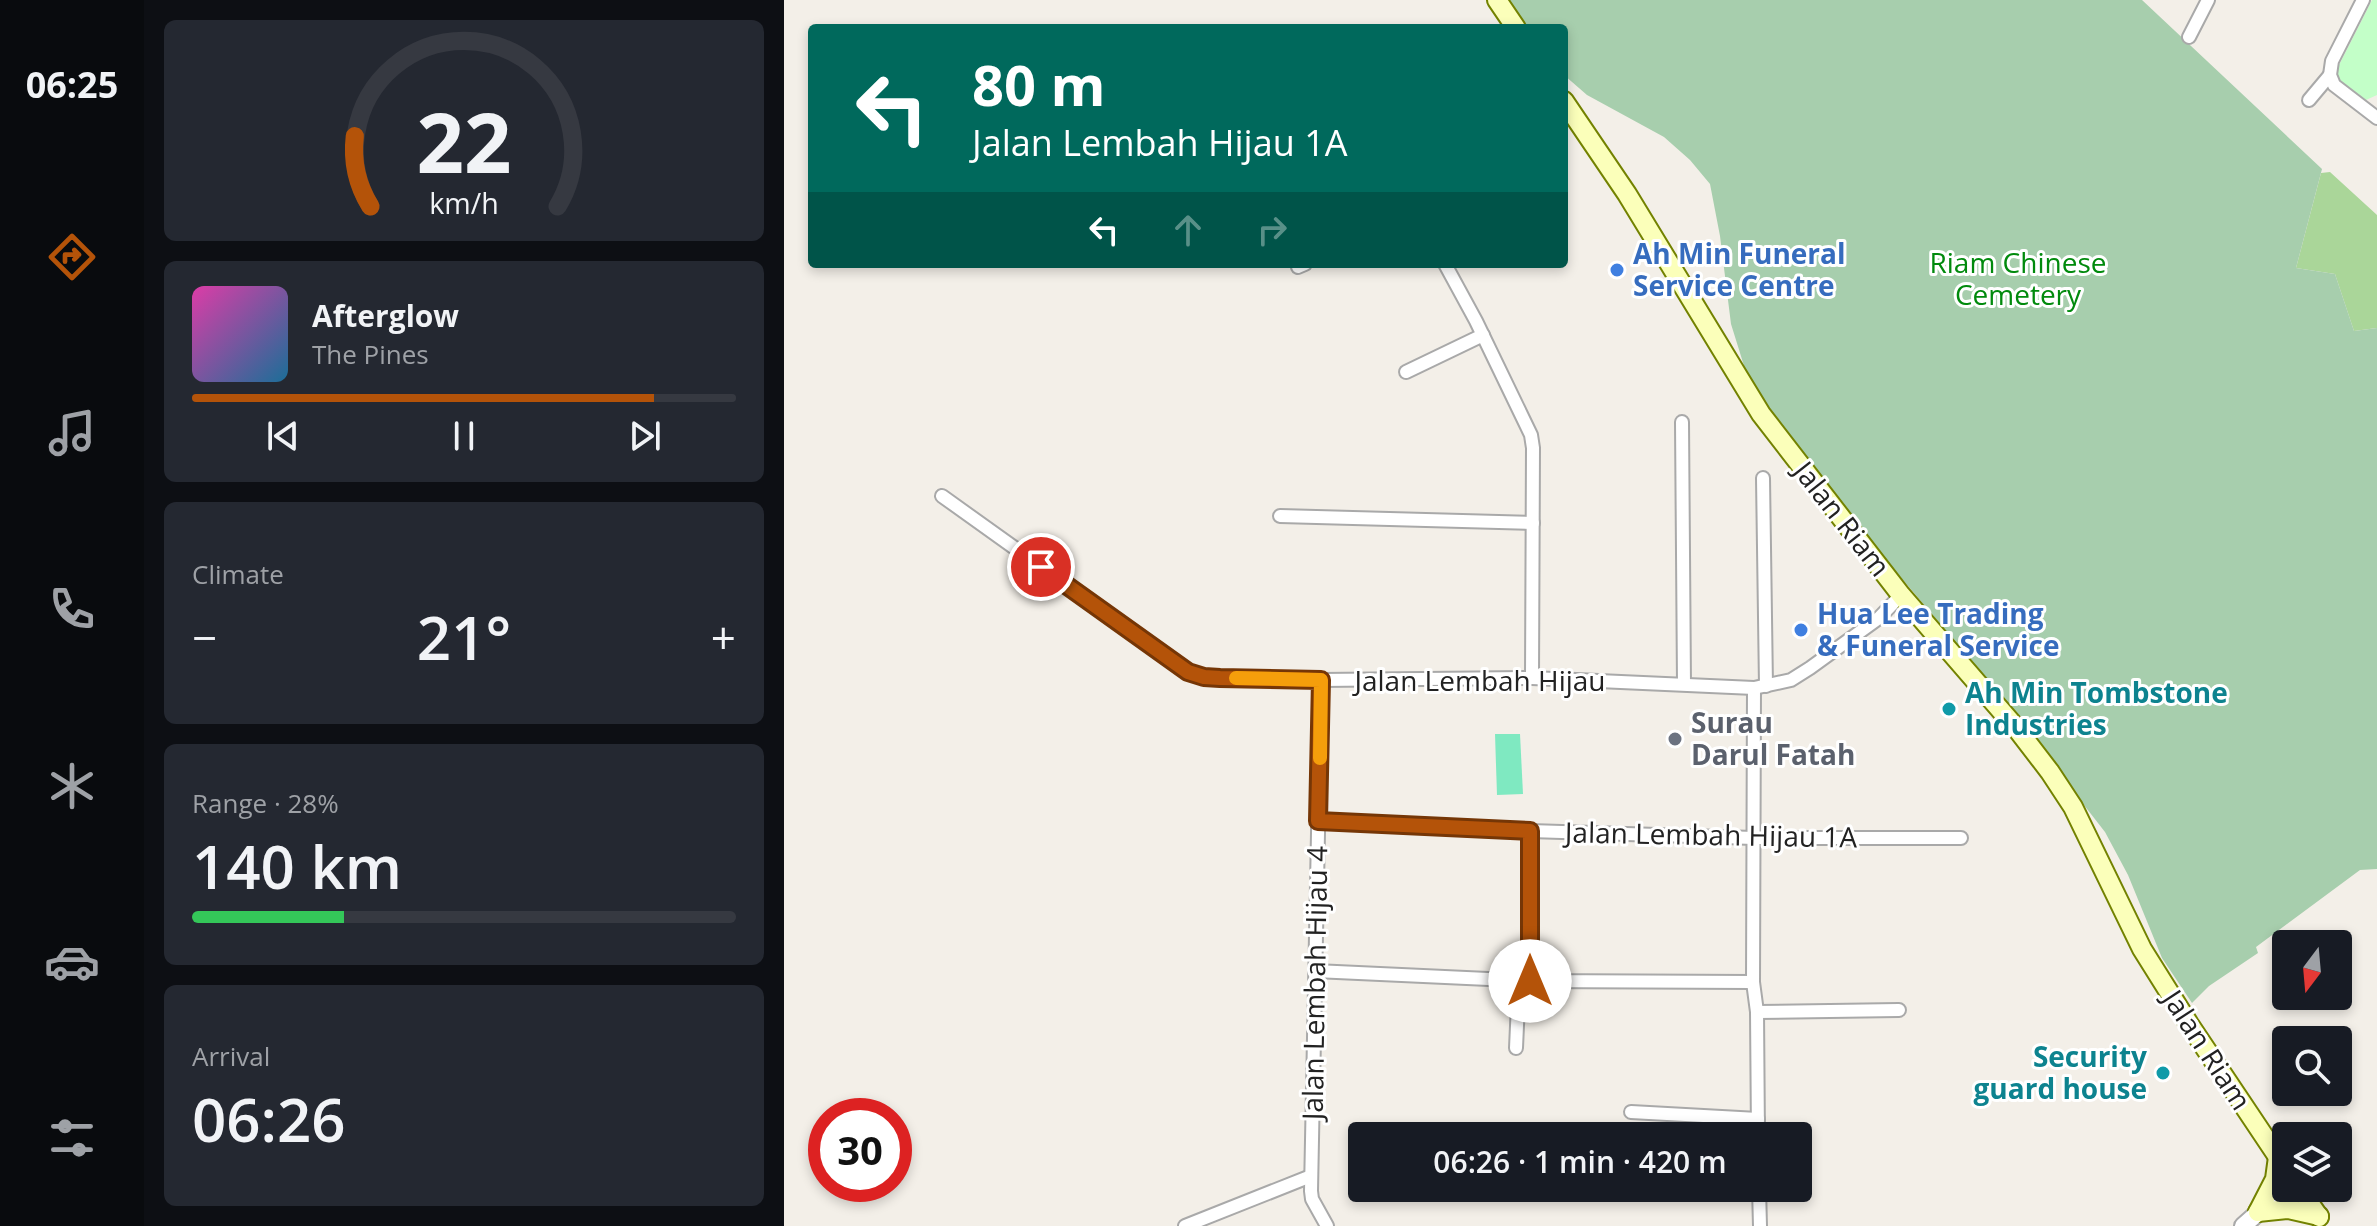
<!DOCTYPE html>
<meta charset="utf-8">
<style>
:root{--surface:#171b24;--page:#242831;--text:#f1f3f6;--muted:#9ea1a6;--line:#363941;--accent:#b45309}
body{margin:0;font-family:"Open Sans",sans-serif;background:var(--page);color:var(--text);height:100vh;display:flex;flex-direction:column;font-size:30px;white-space:nowrap}
*{box-sizing:border-box;margin:0}
p{font-size:26px;color:var(--muted)}
.icon{flex:none;width:44px;height:44px;fill:none;stroke:currentColor;stroke-width:2;stroke-linecap:round;stroke-linejoin:round}
.map{position:relative;flex:1;overflow:hidden}
.side{display:flex;flex-direction:column;gap:20px;padding:20px;background:#0d0f14;width:640px}
.side>*{flex:none}
.banner{position:absolute;left:24px;top:24px;width:760px;height:244px;border-radius:8px;box-shadow:0 4px 12px #0003;background:#00695c;color:#fff;overflow:hidden}
.needle{width:52px;rotate:196deg}
.controls{position:absolute;left:1488px;top:930px;display:grid;gap:16px}
.controls a{display:grid;place-items:center;width:80px;height:80px;border-radius:8px;background:var(--surface);box-shadow:0 4px 12px #0003;font-size:40px}
.speed{position:absolute;left:24px;top:1098px;display:flex;gap:16px;font-size:40px;font-weight:700;text-align:center}
.speed>*{display:grid;place-content:center;width:104px;height:104px;border-radius:50%;background:var(--surface);box-shadow:0 4px 12px #0003;line-height:1}
.speed .limit{border:12px solid #d22;background:#fff;color:#111}
.pin{position:absolute;display:grid;place-items:center;width:68px;height:68px;color:#fff;margin:-34px;border:4px solid #fff;border-radius:50%;box-shadow:0 2px 8px #0007}
.me{position:absolute;width:88px;margin:-44px;rotate:0deg;stroke-linejoin:round;filter:drop-shadow(0 0 6px #0008)}
.turn{display:flex;align-items:center;gap:28px;height:168px;padding:0 32px;font-size:36px}
.turn .icon{width:104px;height:104px;stroke-width:2.5}
.turn b{display:block;font-size:56px;line-height:68px}
.lanes{display:flex;align-items:center;height:76px;padding:0 32px;background:#0003;justify-content:center;gap:40px;direction:ltr}
.lanes .off{opacity:.35}
.big{font-size:60px;font-weight:600;line-height:1.1}
.side .card{flex:1;display:flex;flex-direction:column;justify-content:center;gap:12px;min-width:0;padding:0 28px;border-radius:12px;background:var(--page)}
.side .dial{align-items:center;gap:0}
.dial svg{height:208px;overflow:visible;fill:none;stroke:var(--line);stroke-width:7;stroke-linecap:round;text-anchor:middle}
.dial text{fill:var(--text);stroke:none}
.song{display:flex;align-items:center;gap:24px}
.cover{width:96px;height:96px;border-radius:12px;background:linear-gradient(135deg,hsl(320 70% 55%),hsl(200 70% 35%))}
.played{height:8px;border-radius:4px;background:linear-gradient(90deg,var(--accent) 85%,var(--line) 85%)}
.keys{display:flex;justify-content:space-around;direction:ltr}
.heat{display:flex;justify-content:space-between;align-items:center;font-size:44px;direction:ltr}
.charge{height:12px;border-radius:6px;background:linear-gradient(90deg,#34c759 28%,var(--line) 0)}
.trip{position:absolute;left:564px;top:1122px;width:464px;height:80px;border-radius:8px;background:var(--surface);box-shadow:0 4px 12px #0003;font-weight:600;line-height:80px;text-align:center}
main{display:flex;flex:1;min-height:0}
.menu{display:flex;flex-direction:column;width:144px;justify-content:space-around;align-items:center;background:#090b0e;color:var(--muted)}
.menu .icon{width:56px;height:56px}
.menu .current{color:var(--accent)}
.menu b{font-size:36px;color:var(--text)}
.map>svg:first-child{display:block}
</style>
<main>
<nav class="menu">
<b>06:25</b>
<svg class="icon current" aria-label="directions" viewBox="0 0 24 24"><path d="M12 3l9 9-9 9-9-9zM9 14v-3h6M13 9l2 2-2 2"/></svg>
<svg class="icon" aria-label="music" viewBox="0 0 24 24"><path d="M9 18V5l10-2v13"/><circle cx="6" cy="18" r="3"/><circle cx="16" cy="16" r="3"/></svg>
<svg class="icon" aria-label="phone" viewBox="0 0 24 24"><path d="M5 4h4l2 5-3 2q2 4 5 5l2-3 5 2v4C11 20 4 13 5 4z"/></svg>
<svg class="icon" aria-label="climate" viewBox="0 0 24 24"><path d="M12 3v18M4 7l16 10M4 17L20 7"/></svg>
<svg class="icon" aria-label="car" viewBox="0 0 24 24"><path d="M5 17H2v-5l4-1 3-4h7l3 4 3 1v5h-3M9 17h6M6 11h13"/><circle cx="7" cy="17" r="2"/><circle cx="17" cy="17" r="2"/></svg>
<svg class="icon" aria-label="filters" viewBox="0 0 24 24"><path d="M4 7h16M4 17h16"/><circle cx="9" cy="7" r="2"/><circle cx="15" cy="17" r="2"/></svg>
</nav>
<section class="side">
<div class="card dial"><svg viewBox="0 0 100 80">
<path d="M14 69A42 42 0 1 1 86 69"/>
<path d="M14 69A42 42 0 0 1 8 42" stroke="#b45309"/>
<text x="50" y="56" font-size="32" font-weight="700">22</text>
<text x="50" y="72" font-size="11">km/h</text>
</svg></div>
<div class="card">
<div class="song"><i class="cover"></i><div><b>Afterglow</b><p>The Pines</p></div></div>
<div class="played"></div>
<div class="keys"><svg class="icon" aria-label="previous" viewBox="0 0 24 24"><path d="M18 5L8 12l10 7zM5 5v14"/></svg><svg class="icon" aria-label="pause" viewBox="0 0 24 24"><path d="M8 5v14M16 5v14"/></svg><svg class="icon" aria-label="next" viewBox="0 0 24 24"><path d="M6 5l10 7-10 7zM19 5v14"/></svg></div>
</div>
<div class="card"><p>Climate</p>
<div class="heat"><a>−</a><b class="big">21°</b><a>+</a></div>
</div>
<div class="card"><p>Range · 28%</p><b class="big">140 km</b><div class="charge"></div></div>
<div class="card"><p>Arrival</p><b class="big">06:26</b></div>
</section>
<div class="map">
<svg width="1593" height="1226" viewBox="0 0 1593 1226">
<rect width="100%" height="100%" fill="#f3efe8"/>
<path fill="#aad699" d="M1546 172 1593 215V328L1570 331 1551 274 1512 268 1537 173Z"/>
<path fill="#a7cead" d="M719 0H1358L1538 169 1512 268 1551 274 1570 331 1593 328V869L1576 870 1472 947 1474 953 1425 986 1408 1003 1378 958 1344 875 1321 832 1190 664 1043 490 988 414 961 369 947 324 936 236 926 184 906 160 880 137 803 95 780 75V28H739Z"/>
<path fill="#c3ffc8" d="M1588 0H1593V95L1582 100 1556 81 1551 73Z"/>
<path fill="#7fe9c1" d="M711 734H736L739 794 713 795Z"/>
<g fill="none" stroke-linecap="round" stroke-linejoin="round">
<defs>
<g id="minor">
<path d="M1579 0 1548 61 1546 75 1550 85 1593 118"/>
<path d="M1405 37 1424 0"/>
<path d="M1525 100 1546 75"/>
<path d="M661 264 692 321 747 435 749 448 748 678"/>
<path d="M514 267 521 264"/>
<path d="M622 372 699 335"/>
<path d="M898 422 900 684"/>
<path d="M979 478 982 686"/>
<path d="M158 496 404 672 420 677 537 680 748 678 970 688 1007 680 1026 668 1095 618 1117 595"/>
<path d="M496 516 749 523"/>
<path d="M537 680 527 1191 528 1199 543 1226"/>
<path d="M970 688 969 982 973 1012 974 1136"/>
<path d="M534 821 746 831 970 838H1177"/>
<path d="M746 831V981"/>
<path d="M531 971 746 981 969 982"/>
<path d="M973 1012 1115 1010"/>
<path d="M732 1048 735 981"/>
<path d="M847 1112 974 1119"/>
<path d="M975 1188 976 1226"/>
<path d="M401 1226 527 1176"/>
</g>
<path id="tertiary" d="M1459 1226 1502 1188"/>
<g id="secondary">
<path d="M713 0 732 28"/>
<path d="M780 101 843 194 977 414 1117 595 1233 729 1266 772 1289 807 1358 949 1405 1024 1502 1169"/>
<path d="M1515 1188 1535 1217"/>
<path d="M1474 1212 1504 1209 1535 1216"/>
<path d="M1474 1212 1491 1179 1494 1157"/>
</g>
</defs>
<use href="#minor" stroke="#a9a9a9" stroke-width="16"/>
<use href="#tertiary" stroke="#a9a9a9" stroke-width="20"/>
<use href="#secondary" stroke="#738200" stroke-width="22"/>
<use href="#minor" stroke="#fff" stroke-width="12"/>
<use href="#tertiary" stroke="#fff" stroke-width="16"/>
<use href="#secondary" stroke="#fbffba" stroke-width="18"/>
</g>
<g fill="none" stroke-linecap="round" stroke-linejoin="round">
<defs>
<path id="route" d="M257 567 404 672 420 677 436 678 537 680 534 821 746 831V981"/>
</defs>
<use href="#route" stroke="#753606" stroke-width="20"/>
<use href="#route" stroke="#b45309" stroke-width="14"/>
<path stroke="#f59e0b" stroke-width="14" d="M452 678 537 680 536 758"/>
</g>
<g fill="#3f7fe0" stroke="#fff" stroke-width="3">
<circle cx="833" cy="270" r="8"/>
<circle cx="1017" cy="630" r="8"/>
</g>
<g fill="#0f9aa8" stroke="#fff" stroke-width="3">
<circle cx="1165" cy="709" r="8"/>
<circle cx="1379" cy="1073" r="8"/>
</g>
<circle fill="#6b7280" stroke="#fff" stroke-width="3" cx="891" cy="739" r="8"/>
<g text-anchor="middle" stroke-width="6" stroke-linejoin="round" paint-order="stroke">
<g font-size="28" font-weight="bold" fill="#366cbe" stroke="#fff" text-anchor="start">
<text x="849" y="264">Ah Min Funeral<tspan x="849" dy="32">Service Centre</tspan></text>
<text x="1033" y="624">Hua Lee Trading<tspan x="1033" dy="32">&amp; Funeral Service</tspan></text>
</g>
<g font-size="28" fill="#018a0d" stroke="#fff">
<text x="1234" y="273">Riam Chinese<tspan x="1234" dy="32">Cemetery</tspan></text>
</g>
<g font-size="28" fill="#222" stroke="#fff">
<text transform="translate(1058 519) rotate(52)" y="10">Jalan Riam</text>
<text x="696" y="691">Jalan Lembah Hijau</text>
<text transform="translate(927 835) rotate(1)" y="10">Jalan Lembah Hijau 1A</text>
<text transform="translate(531 983) rotate(-89)" y="10">Jalan Lembah Hijau 4</text>
<text transform="translate(1423 1050) rotate(57)" y="10">Jalan Riam</text>
</g>
<g font-size="28" font-weight="bold" fill="#0d838f" stroke="#fff" text-anchor="start">
<text x="1181" y="703">Ah Min Tombstone<tspan x="1181" dy="32">Industries</tspan></text>
<text x="1363" y="1067" text-anchor="end">Security<tspan x="1363" dy="32">guard house</tspan></text>
</g>
<g font-size="28" font-weight="bold" fill="#5b616d" stroke="#fff" text-anchor="start">
<text x="907" y="733">Surau<tspan x="907" dy="32">Darul Fatah</tspan></text>
</g>
</g>
</svg>
<div class="controls">
<a><svg class="needle" viewBox="-14 -14 28 28"><path d="M0-13l5 13h-10z" fill="#e53935"/><path d="M0 13l5-13h-10z" fill="#9ea1a6"/></svg></a>
<a><svg class="icon" aria-label="search" viewBox="0 0 24 24"><circle cx="10" cy="10" r="6"/><path d="M15 15l6 6"/></svg></a>
<a><svg class="icon" aria-label="layers" viewBox="0 0 24 24"><path d="M12 4l9 5-9 5-9-5zM3 14l9 5 9-5"/></svg></a>
</div>
<div class="speed"><div class="limit">30</div></div>
<div class="pin" style="left:257px;top:567px;background:#d93025"><svg class="icon" aria-label="arrive" viewBox="0 0 24 24"><path d="M6 21V4h12l-3 4 3 4H6"/></svg></div>
<svg class="me" style="left:746px;top:981px" viewBox="-20 -20 40 40"><circle r="19" fill="#fff"/><path d="M0-13L10 11 0 6-10 11z" fill="#b45309"/></svg>
<div class="trip">06:26 · 1 min · 420 m</div>
<div class="banner">
<div class="turn"><svg class="icon" aria-label="left" viewBox="0 0 24 24"><path d="M17 20v-9H6M10 6l-5 5 5 5"/></svg><div><b>80 m</b>Jalan Lembah Hijau 1A</div></div>
<div class="lanes"><svg class="icon" aria-label="left" viewBox="0 0 24 24"><path d="M17 20v-9H6M10 6l-5 5 5 5"/></svg><svg class="icon off" aria-label="ahead" viewBox="0 0 24 24"><path d="M12 20V5M6 11l6-6 6 6"/></svg><svg class="icon off" aria-label="right" viewBox="0 0 24 24"><path d="M7 20v-9h11M14 6l5 5-5 5"/></svg></div>
</div>
</div>
</main>
